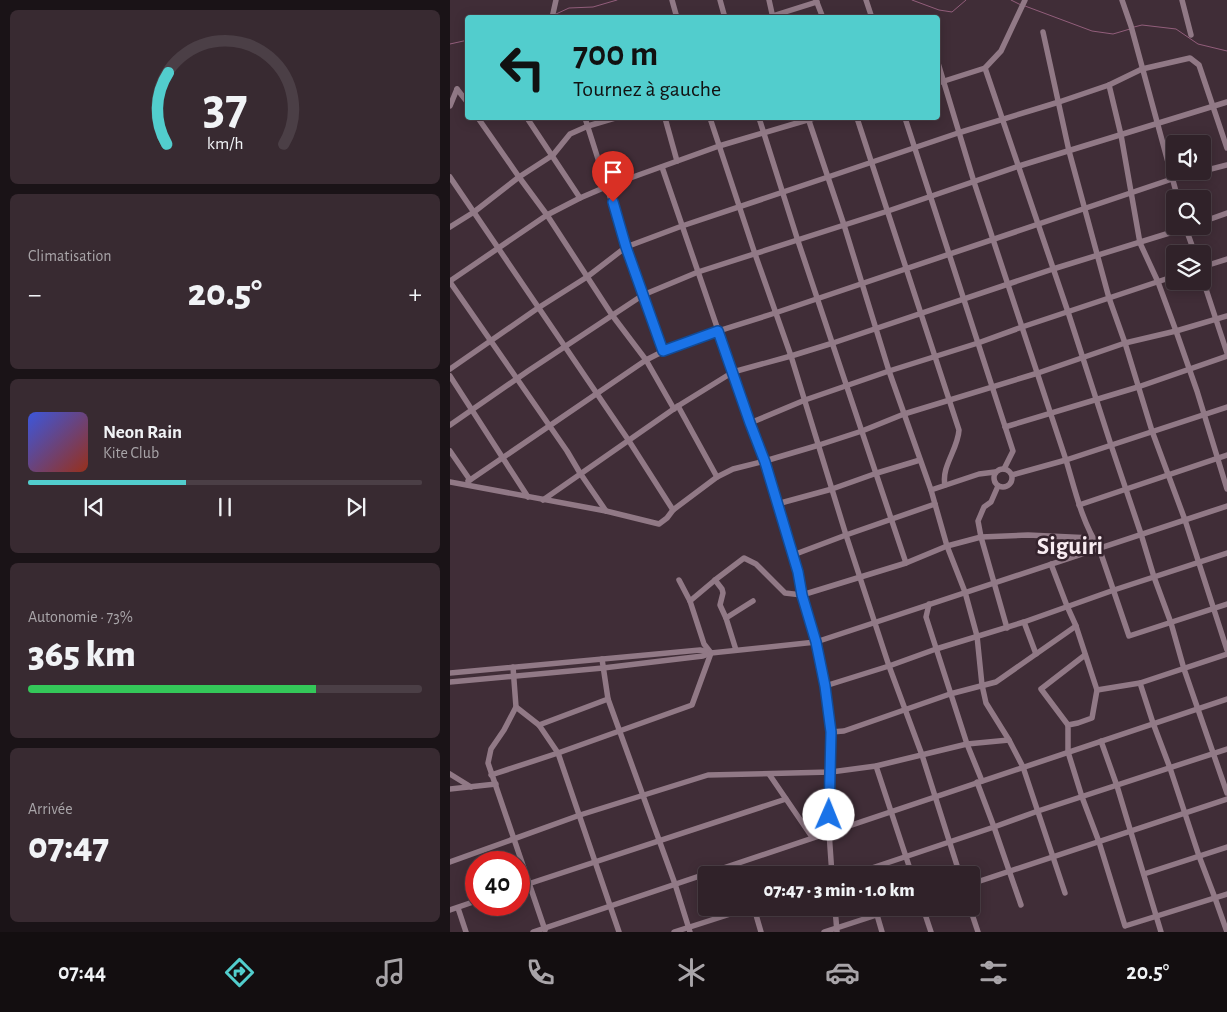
<!DOCTYPE html>
<html lang="fr">
<meta charset="utf-8">
<style>
:root{--surface:#302229;--page:#382a31;--text:#f1f3f6;--muted:#a8a4a8;--line:#4b3f46;--accent:#52cdcd}
body{margin:0;font-family:"Alegreya Sans",sans-serif;background:var(--page);color:var(--text);height:100vh;display:flex;flex-direction:column;font-size:19px;white-space:nowrap}
*{box-sizing:border-box;margin:0}
p{font-size:16px;color:var(--muted)}
.icon{flex:none;width:28px;height:28px;fill:none;stroke:currentColor;stroke-width:2;stroke-linecap:round;stroke-linejoin:round}
.map{position:relative;flex:1;overflow:hidden}
.details{display:flex;flex-direction:column;gap:10px;padding:10px;background:#1a1317;width:450px}
.details>*{flex:none}
.top-card{position:absolute;left:15px;top:15px;width:475px;height:105px;border-radius:5px;box-shadow:0 2px 12px #0003,0 0 0 1px var(--line);background:#52cdcd;color:#111;overflow:hidden}
.buttons{position:absolute;left:716px;top:135px;display:grid;gap:10px}
.buttons a{display:grid;place-items:center;width:45px;height:45px;border-radius:5px;background:var(--surface);box-shadow:0 2px 12px #0003,0 0 0 1px var(--line);font-size:25px}
.speed{position:absolute;left:15px;top:851px;display:flex;gap:10px;font-size:25px;font-weight:700;text-align:center}
.speed>*{display:grid;place-content:center;width:65px;height:65px;border-radius:50%;background:var(--surface);box-shadow:0 2px 12px #0003,0 0 0 1px var(--line);line-height:1}
.speed .limit{border:8px solid #d22;background:#fff;color:#111}
.pin{position:absolute;display:grid;place-items:center;width:42px;height:42px;color:#fff;margin:-51px -21px;border-radius:50% 50% 50% 0;rotate:-45deg;box-shadow:0 0 5px #0007}
.pin .icon{rotate:45deg}
.me{position:absolute;width:55px;margin:-28px;rotate:1deg;stroke-linejoin:round;filter:drop-shadow(0 0 4px #0008)}
.turn{display:flex;align-items:center;gap:18px;height:105px;padding:0 25px;font-size:22px}
.turn .icon{width:65px;height:65px;stroke-width:2.5}
.turn b{display:block;font-size:35px;line-height:42px}
.big{font-size:38px;font-weight:800;line-height:1.1}
.details .card{flex:1;display:flex;flex-direction:column;justify-content:center;gap:8px;min-width:0;padding:0 18px;border-radius:8px;background:var(--page)}
.details .dial{align-items:center;gap:0}
.dial svg{height:130px;overflow:visible;fill:none;stroke:var(--line);stroke-width:7;stroke-linecap:round;text-anchor:middle}
.dial text{fill:var(--text);stroke:none}
.song{display:flex;align-items:center;gap:15px}
.cover{width:60px;height:60px;border-radius:8px;background:linear-gradient(135deg,hsl(230 70% 55%),hsl(10 70% 35%))}
.played{height:5px;border-radius:2px;background:linear-gradient(90deg,var(--accent) 40%,var(--line) 40%)}
.keys{display:flex;justify-content:space-around;direction:ltr}
.heat{display:flex;justify-content:space-between;align-items:center;font-size:28px;direction:ltr}
.charge{height:8px;border-radius:4px;background:linear-gradient(90deg,#34c759 73%,var(--line) 0)}
.trip{position:absolute;left:248px;top:866px;width:282px;height:50px;border-radius:5px;background:var(--surface);box-shadow:0 2px 12px #0003,0 0 0 1px var(--line);font-weight:800;line-height:50px;text-align:center}
.dock{display:flex;height:80px;justify-content:space-around;align-items:center;background:#130e10;color:var(--muted)}
.dock .icon{width:35px;height:35px}
.dock .selected{color:var(--accent)}
.dock b{font-size:22px;color:var(--text)}
main{display:flex;flex:1;min-height:0}
.map>svg:first-child{display:block}
</style>
<main>
<section class="details">
<div class="card dial"><svg viewBox="0 0 100 80">
<path d="M14 69A42 42 0 1 1 86 69"/>
<path d="M14 69A42 42 0 0 1 15 25" stroke="#52cdcd"/>
<text x="50" y="56" font-size="32" font-weight="700">37</text>
<text x="50" y="72" font-size="11">km/h</text>
</svg></div>
<div class="card"><p>Climatisation</p>
<div class="heat"><a>−</a><b class="big">20.5°</b><a>+</a></div>
</div>
<div class="card">
<div class="song"><i class="cover"></i><div><b>Neon Rain</b><p>Kite Club</p></div></div>
<div class="played"></div>
<div class="keys"><svg class="icon" aria-label="previous" viewBox="0 0 24 24"><path d="M18 5L8 12l10 7zM5 5v14"/></svg><svg class="icon" aria-label="pause" viewBox="0 0 24 24"><path d="M8 5v14M16 5v14"/></svg><svg class="icon" aria-label="next" viewBox="0 0 24 24"><path d="M6 5l10 7-10 7zM19 5v14"/></svg></div>
</div>
<div class="card"><p>Autonomie · 73%</p><b class="big">365 km</b><div class="charge"></div></div>
<div class="card"><p>Arrivée</p><b class="big">07:47</b></div>
</section>
<div class="map">
<svg width="777" height="932" viewBox="0 0 777 932">
<rect width="100%" height="100%" fill="#402d37"/>
<g fill="none" stroke-linecap="round" stroke-linejoin="round">
<g stroke="#925e7b" stroke-width="1">
<path d="M462 0 489 10 502 12 516 0"/>
<path d="M561 0 571 5"/>
<path d="M575 6 642 31 663 34 680 29"/>
<path d="M106 14 119 8 143 7 167 0"/>
<path d="M684 27 692 25 726 29 748 44 777 51"/>
<path d="M0 44 18 40"/>
</g>
<g stroke="#917986" stroke-width="5.5">
<path d="M222 0 227 18"/>
<path d="M270 0 275 18"/>
<path d="M319 0 323 18"/>
<path d="M366 0 373 18"/>
<path d="M416 0 422 18"/>
<path d="M672 0 681 26 728 199"/>
<path d="M732 0 741 35"/>
<path d="M102 18 106 0"/>
<path d="M316 18 367 2"/>
<path d="M593 32 619 151 659 298 675 343 702 431 735 520 777 650"/>
<path d="M488 63 524 182 616 460C625 490 632 522 649 548L679 636 777 604"/>
<path d="M535 68 618 312 661 445 691 534 704 577 721 623 734 669 777 793"/>
<path d="M488 83 535 68 551 51 575 0"/>
<path d="M659 85 671 135 690 243 708 282 726 331 747 391 777 489"/>
<path d="M7 89 18 103"/>
<path d="M0 106 7 89"/>
<path d="M28 118 69 177 97 215 162 315 196 360 224 409"/>
<path d="M77 118 130 198"/>
<path d="M135 118 176 247 213 351"/>
<path d="M215 118 227 161"/>
<path d="M260 118 305 254 341 356 396 535 439 666 472 755 510 875"/>
<path d="M309 118 348 241 456 563"/>
<path d="M358 118 394 225 439 371 481 490 497 546 515 592 527 636 532 685 536 703 559 740 573 767 615 893"/>
<path d="M407 118 509 430C508 449 491 467 495 485"/>
<path d="M455 118 563 451 554 469"/>
<path d="M212 167 300 423 315 461 348 572 352 595 366 642 375 686 381 732 379 832 382 875"/>
<path d="M0 177 179 441 223 510"/>
<path d="M752 222 777 213"/>
<path d="M735 226 745 254"/>
<path d="M0 227 24 212 69 177 103 155 120 134 138 126 165 118"/>
<path d="M752 267 777 259"/>
<path d="M752 277 777 353"/>
<path d="M0 281 97 215 130 198 158 186 269 146 364 118"/>
<path d="M0 282 117 451 130 473 156 511"/>
<path d="M0 369 88 308 137 277 176 247 232 226 378 177 508 133 609 102 659 85 692 69 740 58 749 65 777 148"/>
<path d="M0 376 78 497"/>
<path d="M228 406 267 477"/>
<path d="M300 423 355 400 439 371 528 343 572 327 725 276"/>
<path d="M0 425 78 371 193 295 248 272 438 211 569 166 777 102"/>
<path d="M555 427 688 387 777 356"/>
<path d="M0 451 20 480 18 481"/>
<circle cx="553" cy="478" r="9"/>
<path d="M562 475 616 460 777 407"/>
<path d="M20 480 196 360C236 339 282 327 325 313L722 179 777 165"/>
<path d="M0 482 156 511 209 524 217 518 223 510 267 477 283 469 315 461 369 445 412 431 454 414 588 373 675 343 726 331 777 316"/>
<path d="M548 486 541 502 534 507 528 521 531 537 557 628"/>
<path d="M481 490 529 474 545 472"/>
<path d="M93 500 228 406 283 372 341 356 383 343 603 269 742 226"/>
<path d="M327 504 382 489 427 473 470 460"/>
<path d="M629 505 777 455"/>
<path d="M343 555 396 535 485 504"/>
<path d="M601 564 617 606 626 626 647 690 642 718 628 723 618 725V752L632 797 649 842 675 926 777 894"/>
<path d="M229 580 240 601 254 644 261 653"/>
<path d="M265 580 272 589 273 593 270 605 276 618 286 650"/>
<path d="M240 601 265 580 294 558 306 564 335 593 352 595 456 563 497 546 531 537 578 535 642 538"/>
<path d="M479 604 476 617 517 744 532 781"/>
<path d="M276 618 303 601"/>
<path d="M574 622 586 654"/>
<path d="M152 659 158 699 225 884 240 932"/>
<path d="M63 667 66 707 89 725 108 753 169 932"/>
<path d="M0 673 250 650 261 653"/>
<path d="M0 682 153 668 253 656 261 653 366 642 777 506"/>
<path d="M690 683 703 723 720 768 749 856 765 898 777 932"/>
<path d="M375 686 439 666 486 649 574 622 664 590 777 553"/>
<path d="M647 690 690 683 777 654"/>
<path d="M66 707 54 730 41 749 38 763 95 930"/>
<path d="M89 725 158 699"/>
<path d="M618 725 591 689 635 655"/>
<path d="M381 732 394 731 500 694 546 682 626 626"/>
<path d="M651 741 667 786 711 932"/>
<path d="M426 766 462 875"/>
<path d="M0 774 21 787"/>
<path d="M319 774 362 837"/>
<path d="M41 775 108 753 242 705 261 653"/>
<path d="M527 782 544 827 571 905"/>
<path d="M0 789 46 784"/>
<path d="M0 862 130 815 258 775 381 772 426 766 517 744 559 740"/>
<path d="M288 864 292 875"/>
<path d="M694 874 777 847"/>
<path d="M401 875 544 827 588 811 777 749"/>
<path d="M521 884 777 799"/>
<path d="M69 887 336 799"/>
<path d="M8 908 16 932"/>
<path d="M304 908 311 932"/>
<path d="M385 908 387 932"/>
<path d="M425 908 432 932"/>
<path d="M473 908 481 932"/>
<path d="M520 908 528 932"/>
<path d="M0 910 26 901"/>
<path d="M83 932 777 699"/>
<path d="M224 932 299 908"/>
<path d="M374 932 448 908"/>
</g>
</g>
<g fill="none" stroke-linecap="round" stroke-linejoin="round">
<defs>
<path id="route" d="M163 202 176 247 213 351 268 331 300 423 315 462 348 572 352 595 366 642 375 686 381 732 379 815"/>
</defs>
<use href="#route" stroke="#114b97" stroke-width="12"/>
<use href="#route" stroke="#1a73e8" stroke-width="9"/>
</g>
<g text-anchor="middle" stroke-width="5" stroke-linejoin="round" paint-order="stroke">
<g font-size="25" font-weight="bold" fill="#f8ebf1" stroke="#35232d">
<text x="620" y="554">Siguiri</text>
</g>
</g>
</svg>
<div class="buttons">
<a><svg class="icon" aria-label="sound" viewBox="0 0 24 24"><path d="M4 9h4l5-4v14l-5-4H4zM17 9q2 3 0 6"/></svg></a>
<a><svg class="icon" aria-label="search" viewBox="0 0 24 24"><circle cx="10" cy="10" r="6"/><path d="M15 15l6 6"/></svg></a>
<a><svg class="icon" aria-label="layers" viewBox="0 0 24 24"><path d="M12 4l9 5-9 5-9-5zM3 14l9 5 9-5"/></svg></a>
</div>
<div class="speed"><div class="limit">40</div></div>
<div class="pin" style="left:163px;top:202px;background:#d93025"><svg class="icon" aria-label="arrive" viewBox="0 0 24 24"><path d="M6 21V4h12l-3 4 3 4H6"/></svg></div>
<svg class="me" style="left:379px;top:815px" viewBox="-20 -20 40 40"><circle r="19" fill="#fff"/><path d="M0-13L10 11 0 6-10 11z" fill="#1a73e8"/></svg>
<div class="trip">07:47 · 3 min · 1.0 km</div>
<div class="top-card">
<div class="turn"><svg class="icon" aria-label="left" viewBox="0 0 24 24"><path d="M17 20v-9H6M10 6l-5 5 5 5"/></svg><div><b>700 m</b>Tournez à gauche</div></div>
</div>
</div>
</main>
<nav class="dock">
<b>07:44</b>
<svg class="icon selected" aria-label="directions" viewBox="0 0 24 24"><path d="M12 3l9 9-9 9-9-9zM9 14v-3h6M13 9l2 2-2 2"/></svg>
<svg class="icon" aria-label="music" viewBox="0 0 24 24"><path d="M9 18V5l10-2v13"/><circle cx="6" cy="18" r="3"/><circle cx="16" cy="16" r="3"/></svg>
<svg class="icon" aria-label="phone" viewBox="0 0 24 24"><path d="M5 4h4l2 5-3 2q2 4 5 5l2-3 5 2v4C11 20 4 13 5 4z"/></svg>
<svg class="icon" aria-label="climate" viewBox="0 0 24 24"><path d="M12 3v18M4 7l16 10M4 17L20 7"/></svg>
<svg class="icon" aria-label="car" viewBox="0 0 24 24"><path d="M5 17H2v-5l4-1 3-4h7l3 4 3 1v5h-3M9 17h6M6 11h13"/><circle cx="7" cy="17" r="2"/><circle cx="17" cy="17" r="2"/></svg>
<svg class="icon" aria-label="filters" viewBox="0 0 24 24"><path d="M4 7h16M4 17h16"/><circle cx="9" cy="7" r="2"/><circle cx="15" cy="17" r="2"/></svg>
<b>20.5°</b>
</nav>
